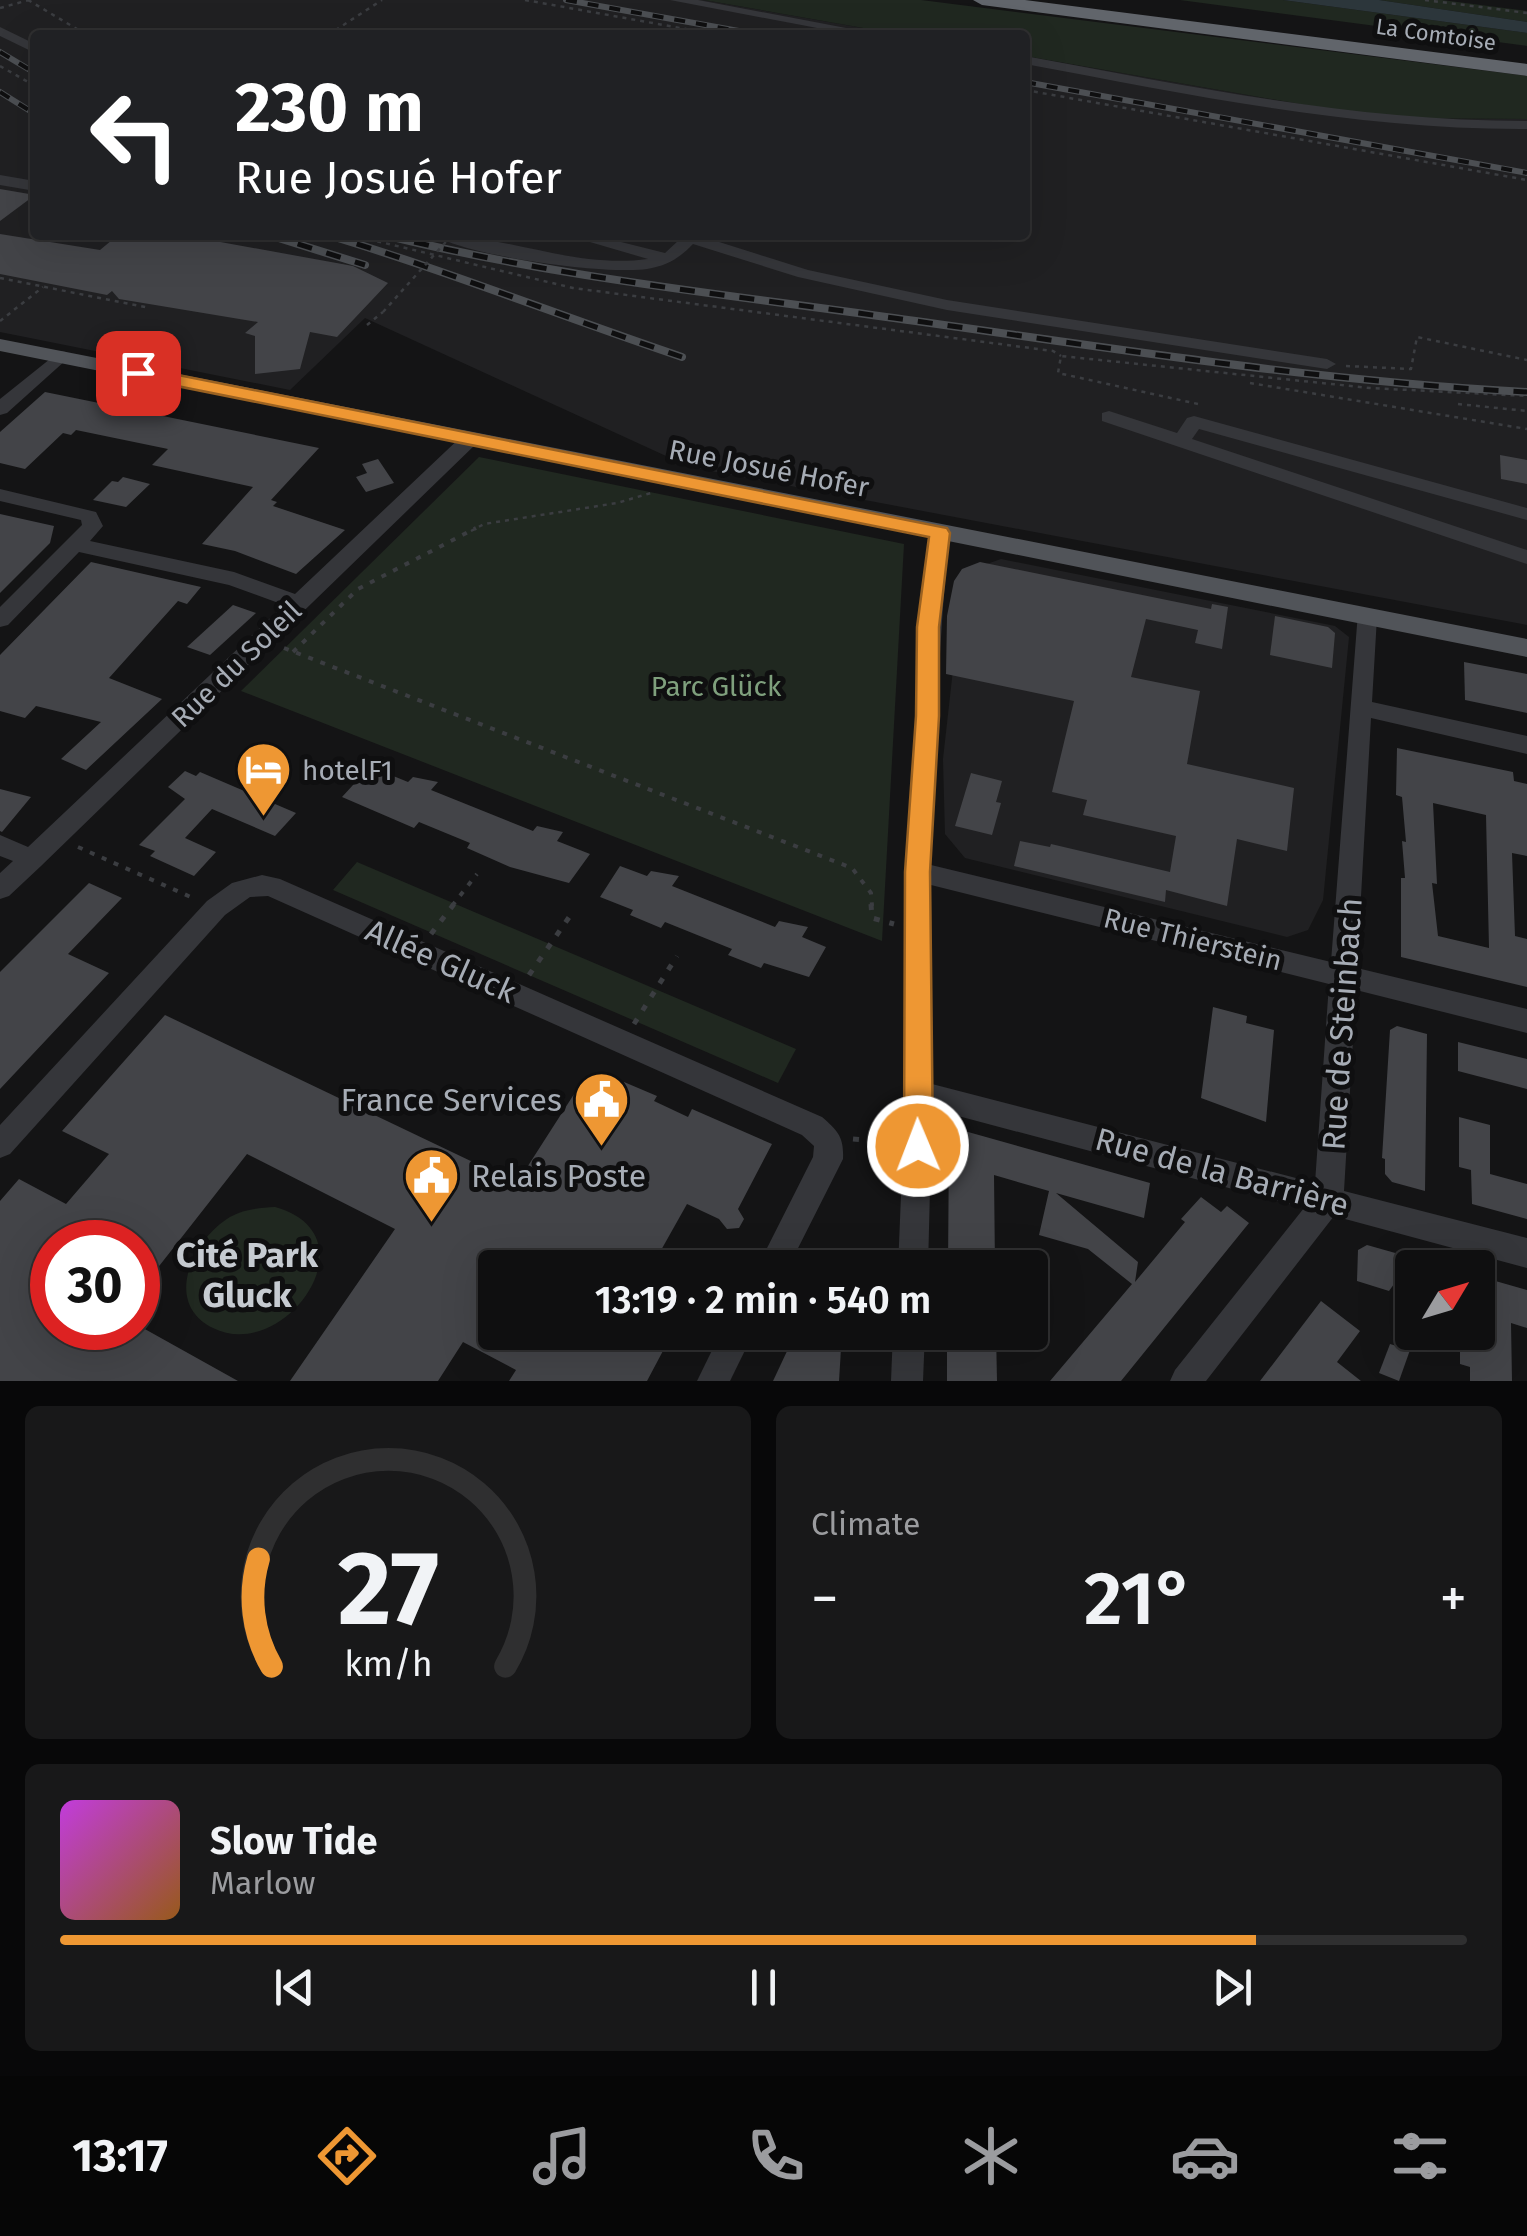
<!DOCTYPE html>
<meta charset="utf-8">
<style>
:root{--surface:#0f0f10;--page:#181819;--text:#f1f3f6;--muted:#9b9c9f;--line:#2f2f30;--accent:#ee9733}
body{margin:0;font-family:"Fira Sans",sans-serif;background:var(--page);color:var(--text);height:100vh;display:flex;flex-direction:column;font-size:38px;white-space:nowrap}
*{box-sizing:border-box;margin:0}
p{font-size:32px;color:var(--muted)}
.icon{flex:none;width:55px;height:55px;fill:none;stroke:currentColor;stroke-width:2;stroke-linecap:round;stroke-linejoin:round}
.map{position:relative;height:1381px;overflow:hidden}
.sheet{display:flex;flex-direction:column;gap:25px;padding:25px;background:#080809;flex:1}
.sheet>*{flex:none}
.top-card{position:absolute;left:30px;top:30px;width:1000px;height:210px;border-radius:10px;box-shadow:0 10px 40px #0002,0 0 0 2px var(--line);background:#202124;color:#fff;overflow:hidden}
.needle{width:65px;rotate:52deg}
.fabs{position:absolute;left:1395px;top:1250px;display:grid;gap:20px}
.fabs a{display:grid;place-items:center;width:100px;height:100px;border-radius:10px;background:var(--surface);box-shadow:0 10px 40px #0002,0 0 0 2px var(--line);font-size:50px}
.speed{position:absolute;left:30px;top:1220px;display:flex;gap:20px;font-size:50px;font-weight:700;text-align:center}
.speed>*{display:grid;place-content:center;width:130px;height:130px;border-radius:50%;background:var(--surface);box-shadow:0 10px 40px #0002,0 0 0 2px var(--line);line-height:1}
.speed .limit{border:15px solid #d22;background:#fff;color:#111}
.pin{position:absolute;display:grid;place-items:center;width:85px;height:85px;color:#fff;margin:-42px;border-radius:20px;box-shadow:0 5px 15px #0006}
.me{position:absolute;width:110px;margin:-55px;rotate:359deg;stroke-linejoin:round;filter:drop-shadow(0 0 8px #0008)}
.turn{display:flex;align-items:center;gap:35px;height:210px;padding:0 40px;font-size:45px}
.turn .icon{width:130px;height:130px;stroke-width:2.5}
.turn b{display:block;font-size:70px;line-height:85px}
.big{font-size:75px;font-weight:600;line-height:1.1}
.sheet .card{flex:1;display:flex;flex-direction:column;justify-content:center;gap:15px;min-width:0;padding:0 35px;border-radius:15px;background:var(--page)}
.sheet .dial{align-items:center;gap:0}
.dial svg{height:260px;overflow:visible;fill:none;stroke:var(--line);stroke-width:7;stroke-linecap:round;text-anchor:middle}
.dial text{fill:var(--text);stroke:none}
.song{display:flex;align-items:center;gap:30px}
.cover{width:120px;height:120px;border-radius:15px;background:linear-gradient(135deg,hsl(290 70% 55%),hsl(30 70% 35%))}
.played{height:10px;border-radius:5px;background:linear-gradient(90deg,var(--accent) 85%,var(--line) 85%)}
.keys{display:flex;justify-content:space-around;direction:ltr}
.heat{display:flex;justify-content:space-between;align-items:center;font-size:55px;direction:ltr}
.sheet .tiles{flex:1;display:grid;gap:25px;grid-template-columns:1fr 1fr}
.card:last-child{grid-column:span 2}
.trip{position:absolute;left:478px;top:1250px;width:570px;height:100px;border-radius:10px;background:var(--surface);box-shadow:0 10px 40px #0002,0 0 0 2px var(--line);font-weight:600;line-height:100px;text-align:center}
.tab-bar{display:flex;height:160px;justify-content:space-around;align-items:center;background:#060606;color:var(--muted)}
.tab-bar .icon{width:70px;height:70px}
.tab-bar .selected{color:var(--accent)}
.tab-bar b{font-size:45px;color:var(--text)}
.map>svg:first-child{display:block}
</style>
<div class="map">
<svg width="1527" height="1381" viewBox="0 0 1527 1381">
<rect width="100%" height="100%" fill="#141415"/>
<g fill="#202022">
<path d="M0 0H704L903 35H35V235H1025V56L1380 118 1527 119V625L690 467 365 318 290 390 0 332Z"/>
<path d="M1001 559 1335 626 1349 637 1323 900 1308 930 1287 937 965 858 945 834 943 759 964 572Z"/>
</g>
<g fill="#202820">
<path d="M704 0H921L1527 76V119L1380 118 1025 56V35H903Z"/>
<path d="M1180 0H1283L1527 33V46Z"/>
<path d="M1379 0H1442L1527 11V22Z"/>
<path d="M479 457 904 544 882 941 241 691Z"/>
<path d="M357 862 796 1049 778 1083 333 890Z"/>
<path d="M275 1207C376 1235 284 1364 213 1328 162 1303 193 1239 230 1217 244 1209 259 1208 275 1207Z"/>
</g>
<path fill="#2c363b" d="M1283 0H1379L1527 22V33Z"/>
<g fill="#434448" fill-rule="evenodd">
<path d="M0 189 35 195 0 221Z"/>
<path d="M0 234 100 250 118 235H182L353 266 388 283 337 337 310 332 300 369 255 374V336L245 333 258 322 119 299 112 291 107 295 0 274Z"/>
<path d="M45 392 319 448 271 500 277 502 273 506 345 530 296 574 235 551 202 544 253 487 152 465 168 449 76 430 71 435 63 433 25 469 0 463V432Z"/>
<path d="M1500 455 1527 460V484L1501 479Z"/>
<path d="M378 459 394 483 366 492 356 477 367 473 362 464Z"/>
<path d="M123 477 150 484 126 507 93 500 112 481 118 482Z"/>
<path d="M0 514 54 526 50 543 0 593Z"/>
<path d="M91 562 201 587 187 604 178 601 109 678 162 699 86 770 61 759 101 722 36 706 25 718 0 711V655Z"/>
<path d="M980 562 1211 609 1212 604 1228 607 1222 649 1195 643 1198 630 1146 619 1131 677 1200 691 1187 764 1294 788 1287 851 1237 839 1227 906 1166 890 1165 902 1014 866 1020 841 1050 847 1051 844 1170 872 1176 836 1083 815 1087 800 1052 792 1074 701 946 674 947 616 954 581 962 569Z"/>
<path d="M233 605 256 613 210 655 187 647Z"/>
<path d="M1275 616 1328 627 1335 633 1332 668 1270 655Z"/>
<path d="M1464 662 1527 674V713L1465 700Z"/>
<path d="M1397 748 1513 772 1514 781 1527 784V856L1512 853 1515 936 1527 939V987L1401 957V878H1405L1402 841 1406 842 1402 797 1396 795ZM1433 803 1486 815 1489 948 1438 936 1432 883 1437 884Z"/>
<path d="M359 762 408 782 413 777 438 782 431 790 533 831 537 826 563 832 557 841 590 854 569 883 510 867 467 848 470 843 419 822 414 828 342 797 353 785 342 781Z"/>
<path d="M185 771 196 776 200 772 296 813 275 836 212 809 185 838 216 852 194 876 150 856 155 851 139 845 185 799 168 787Z"/>
<path d="M971 773 1002 781 996 802 1001 803 992 835 955 826Z"/>
<path d="M0 789 31 797 2 832 0 831Z"/>
<path d="M620 866 647 876 651 871 679 876 672 886 775 927 779 921 808 927 802 937 826 947 809 977 764 963 761 968 728 955 732 949 665 922 661 928 630 915 633 910 600 897Z"/>
<path d="M89 883 122 898 68 954 109 973 0 1089V972Z"/>
<path d="M1213 1007 1247 1016 1246 1023 1274 1030 1266 1122 1201 1098Z"/>
<path d="M165 1015 517 1183 585 1077 617 1092 624 1082 657 1096 654 1101 688 1117 692 1109 772 1144 738 1209 744 1219 739 1228 727 1229 719 1219 687 1204 660 1252 692 1268H495V1332H673L647 1381H509L516 1370 463 1342 438 1381H290L395 1229 247 1154 138 1293V1242H52V1328H143L238 1381H0V1201L19 1179 66 1204 109 1154 62 1131Z"/>
<path d="M1397 1026 1427 1034 1425 1191 1392 1182 1385 1174V1159L1382 1158 1390 1030Z"/>
<path d="M1458 1042 1527 1059V1089L1458 1071Z"/>
<path d="M1459 1117 1490 1125V1174L1527 1184V1219L1472 1204 1471 1170 1459 1167Z"/>
<path d="M961 1130 1150 1183 1144 1218 1056 1193 1138 1262 1135 1282 1185 1222 1181 1219 1201 1197 1221 1212 1227 1206 1249 1223 1121 1381H1050L1132 1284 1088 1249 1039 1235 1049 1191 994 1175 995 1268H948L949 1138Z"/>
<path d="M1367 1245 1413 1258 1389 1291 1357 1281 1358 1250Z"/>
<path d="M1478 1276 1527 1290V1328L1511 1323 1512 1381H1470V1367L1460 1364V1332H1478Z"/>
<path d="M1321 1301 1360 1331 1337 1362 1361 1381H1260Z"/>
<path d="M796 1332H842L839 1381H773Z"/>
<path d="M947 1332H996L997 1381H947Z"/>
<path d="M1390 1344 1410 1350 1399 1381 1379 1373Z"/>
</g>
<g fill="none" stroke-linecap="round" stroke-linejoin="round">
<g stroke="#3b3d41" stroke-width="2.5" stroke-dasharray="4 5" stroke-linecap="butt">
<path d="M28 0 87 35"/>
<path d="M525 0 719 35"/>
<path d="M1425 0 1527 13"/>
<path d="M0 8 29 0"/>
<path d="M328 35 382 0"/>
<path d="M0 66 35 86"/>
<path d="M1025 90 1527 180"/>
<path d="M351 235 573 288 1053 351 1061 356"/>
<path d="M0 278 150 308"/>
<path d="M0 321 43 287"/>
<path d="M367 325 383 312"/>
<path d="M1346 366 1411 369 1417 337 1527 360"/>
<path d="M1250 383 1527 429"/>
<path d="M1198 404 1058 373 1061 356 1370 388 1527 396"/>
<path d="M1458 404 1527 411"/>
<path d="M471 531 484 524 617 503 651 493"/>
</g>
<g stroke="#3b3d41" stroke-width="4" stroke-dasharray="5 8" stroke-linecap="butt">
<path d="M284 648 852 868 871 893 872 906"/>
<path d="M293 652 358 589 476 528"/>
<path d="M78 847 193 898"/>
<path d="M452 906 477 874"/>
</g>
<g stroke="#3b3d41" stroke-width="5" stroke-dasharray="6 10" stroke-linecap="butt">
<path d="M871 904 872 918 894 924"/>
<path d="M431 934 454 904"/>
<path d="M529 975 572 913"/>
<path d="M634 1024 677 956"/>
<path d="M853 1139 894 1143"/>
</g>
<g fill="#35363a" fill-rule="evenodd">
<path d="M670 0H698L883 35H854Z"/>
<path d="M0 27 35 44V53L0 36Z"/>
<path d="M1025 56C1192 87 1356 121 1527 121V129C1356 130 1192 95 1025 64Z"/>
<path d="M0 175 35 181V191L0 185Z"/>
<path d="M435 235C507 235 575 269 648 259L566 235H593L665 253 679 240 673 235H697L808 270 947 300 1327 359 1336 364 1327 369 947 310 798 277 693 244C680 258 666 266 647 269 609 275 464 256 435 235Z"/>
<path d="M60 351 66 352V360L7 413 0 415V399Z"/>
<path d="M1109 411 1177 433 1187 418 1194 416 1527 508V520L1199 429 1192 439 1527 550V564L1102 421V413Z"/>
<path d="M471 432 478 434V442L41 866 9 896 0 899V873L13 861 0 856V835L28 847 284 605 229 585 79 552 8 625 0 627V607L82 525 81 520 0 501V489L96 512 103 526 90 541 234 572 295 594 464 434Z"/>
<path d="M940 527 950 533C937 643 937 754 931 865L1331 962 1358 612 1366 610 1377 617 1372 702 1527 736V754L1371 718 1357 968 1527 1009V1033L1356 990 1344 1191 1527 1238V1268L1334 1216 1206 1381H1170L1175 1370 1304 1208 932 1109 928 1268H898L903 1147 905 872 917 716V627L930 533ZM931 885 1329 984 1315 1183 932 1084Z"/>
<path d="M262 875 280 879 822 1117C838 1131 844 1137 843 1159L788 1268H757L813 1157 814 1146 802 1135 268 896 250 897 225 915 10 1154 0 1158V1125L207 901 232 883Z"/>
<path d="M721 1332H754L730 1381H697Z"/>
<path d="M893 1332H925L923 1381H891Z"/>
</g>
<path fill="#515459" fill-rule="evenodd" d="M0 339 1527 639V657L0 351Z"/>
<path fill="#61656b" fill-rule="evenodd" d="M973 0H1025L1527 64V76L982 5Z"/>
<defs>
<g id="rail-far1">
<path d="M566 0 761 35"/>
<path d="M0 52 35 73"/>
<path d="M1025 82 1527 173"/>
<path d="M0 92 35 114"/>
</g>
<g id="rail">
<path d="M269 235 365 265"/>
<path d="M328 235C448 271 563 317 682 357"/>
<path d="M385 235C553 277 723 294 894 318 1105 347 1314 381 1527 392"/>
</g>
</defs>
<use href="#rail-far1" stroke="#4c4f53" stroke-width="6"/>
<use href="#rail" stroke="#4c4f53" stroke-width="8"/>
<use href="#rail-far1" stroke="#0f0f10" stroke-width="4" stroke-dasharray="11" stroke-linecap="butt"/>
<use href="#rail" stroke="#0f0f10" stroke-width="5" stroke-dasharray="15" stroke-linecap="butt"/>
<path stroke="#3b3d41" stroke-width="2.5" stroke-dasharray="4 5" stroke-linecap="butt" d="M383 312 452 235"/>
</g>
<path fill="#ee9733" stroke="#9b6221" stroke-width="2.5" d="M138 367 947 528 950 533 939 627V716L930 872 933 1146 929 1156 918 1160 908 1156 904 1146 905 872 916 716 917 627 929 537 132 377 129 373Z"/>
<defs>
<symbol id="hotel-pin" viewBox="-11 -11 22 30"><path d="M0 17L-7.5 6A9.5 9.5 0 1 1 7.5 6Z" fill="#ee9733" stroke="#0f0f10"/><path d="M-6-4.5h1.5V1H6V5H4.5V3h-9V5H-6ZM-4 0a1.8 1.8 0 1 1 3.6 0ZM.5 0V-2.5h3Q6-2.5 6 0Z" fill="#fff"/></symbol>
<symbol id="civic-pin" viewBox="-11 -11 22 30"><path d="M0 17L-7.5 6A9.5 9.5 0 1 1 7.5 6Z" fill="#ee9733" stroke="#0f0f10"/><path d="M-.6-6.5H3V-4.5H.6V-3L4-1V1h2V6H-6V1h2V-1L-.6-3ZM-1.2 2.5V6h2.4V2.5Z" fill="#fff"/></symbol>
</defs>
<g fill-rule="evenodd">
<use href="#hotel-pin" x="232" y="738" width="63" height="86"/>
<use href="#civic-pin" x="570" y="1068" width="63" height="86"/>
<use href="#civic-pin" x="400" y="1144" width="63" height="86"/>
</g>
<g text-anchor="middle" stroke-width="10" stroke-linejoin="round" paint-order="stroke">
<g font-size="22" fill="#a6acb5" stroke="#0f0f10">
<text transform="translate(1436 34) rotate(8)" y="8">La Comtoise</text>
</g>
<g font-size="28" fill="#a6acb5" stroke="#0f0f10">
<text transform="translate(769 468) rotate(11)" y="10">Rue Josué Hofer</text>
<text transform="translate(236 664) rotate(-44)" y="10">Rue du Soleil</text>
<text transform="translate(1193 939) rotate(14)" y="10">Rue Thierstein</text>
</g>
<g font-size="28" fill="#7fa07d" stroke="#0f0f10">
<text x="716" y="696">Parc Glück</text>
</g>
<g font-size="28" fill="#a6acb5" stroke="#0f0f10" text-anchor="start">
<text x="302" y="780">hotelF1</text>
</g>
<g font-size="32" fill="#a6acb5" stroke="#0f0f10">
<text transform="translate(441 961) rotate(24)" y="11">Allée Gluck</text>
<text transform="translate(1342 1024) rotate(-86)" y="11">Rue de Steinbach</text>
<text transform="translate(1222 1172) rotate(15)" y="11">Rue de la Barrière</text>
</g>
<g font-size="32" fill="#a6acb5" stroke="#0f0f10" text-anchor="end">
<text x="562" y="1111">France Services</text>
<text x="471" y="1187" text-anchor="start">Relais Poste</text>
</g>
<g font-size="35" font-weight="bold" fill="#c6cbd1" stroke="#0f0f10">
<text x="247" y="1267">Cité Park<tspan x="247" dy="40">Gluck</tspan></text>
</g>
</g>
</svg>
<div class="fabs">
<a><svg class="needle" viewBox="-14 -14 28 28"><path d="M0-13l5 13h-10z" fill="#e53935"/><path d="M0 13l5-13h-10z" fill="#9b9c9f"/></svg></a>
</div>
<div class="speed"><div class="limit">30</div></div>
<div class="pin" style="left:138px;top:373px;background:#d93025"><svg class="icon" aria-label="arrive" viewBox="0 0 24 24"><path d="M6 21V4h12l-3 4 3 4H6"/></svg></div>
<svg class="me" style="left:918px;top:1146px" viewBox="-20 -20 40 40"><circle r="17" fill="#ee9733" stroke="#fff" stroke-width="3"/><path d="M0-11L8 9 0 5-8 9z" fill="#fff"/></svg>
<div class="trip">13:19 · 2 min · 540 m</div>
<div class="top-card">
<div class="turn"><svg class="icon" aria-label="left" viewBox="0 0 24 24"><path d="M17 20v-9H6M10 6l-5 5 5 5"/></svg><div><b>230 m</b>Rue Josué Hofer</div></div>
</div>
</div>
<section class="sheet">
<div class="tiles">
<div class="card dial"><svg viewBox="0 0 100 80">
<path d="M14 69A42 42 0 1 1 86 69"/>
<path d="M14 69A42 42 0 0 1 10 36" stroke="#ee9733"/>
<text x="50" y="56" font-size="32" font-weight="700">27</text>
<text x="50" y="72" font-size="11">km/h</text>
</svg></div>
<div class="card"><p>Climate</p>
<div class="heat"><a>−</a><b class="big">21°</b><a>+</a></div>
</div>
<div class="card">
<div class="song"><i class="cover"></i><div><b>Slow Tide</b><p>Marlow</p></div></div>
<div class="played"></div>
<div class="keys"><svg class="icon" aria-label="previous" viewBox="0 0 24 24"><path d="M18 5L8 12l10 7zM5 5v14"/></svg><svg class="icon" aria-label="pause" viewBox="0 0 24 24"><path d="M8 5v14M16 5v14"/></svg><svg class="icon" aria-label="next" viewBox="0 0 24 24"><path d="M6 5l10 7-10 7zM19 5v14"/></svg></div>
</div>
</div>
</section>
<nav class="tab-bar">
<b>13:17</b>
<svg class="icon selected" aria-label="directions" viewBox="0 0 24 24"><path d="M12 3l9 9-9 9-9-9zM9 14v-3h6M13 9l2 2-2 2"/></svg>
<svg class="icon" aria-label="music" viewBox="0 0 24 24"><path d="M9 18V5l10-2v13"/><circle cx="6" cy="18" r="3"/><circle cx="16" cy="16" r="3"/></svg>
<svg class="icon" aria-label="phone" viewBox="0 0 24 24"><path d="M5 4h4l2 5-3 2q2 4 5 5l2-3 5 2v4C11 20 4 13 5 4z"/></svg>
<svg class="icon" aria-label="climate" viewBox="0 0 24 24"><path d="M12 3v18M4 7l16 10M4 17L20 7"/></svg>
<svg class="icon" aria-label="car" viewBox="0 0 24 24"><path d="M5 17H2v-5l4-1 3-4h7l3 4 3 1v5h-3M9 17h6M6 11h13"/><circle cx="7" cy="17" r="2"/><circle cx="17" cy="17" r="2"/></svg>
<svg class="icon" aria-label="filters" viewBox="0 0 24 24"><path d="M4 7h16M4 17h16"/><circle cx="9" cy="7" r="2"/><circle cx="15" cy="17" r="2"/></svg>
</nav>
